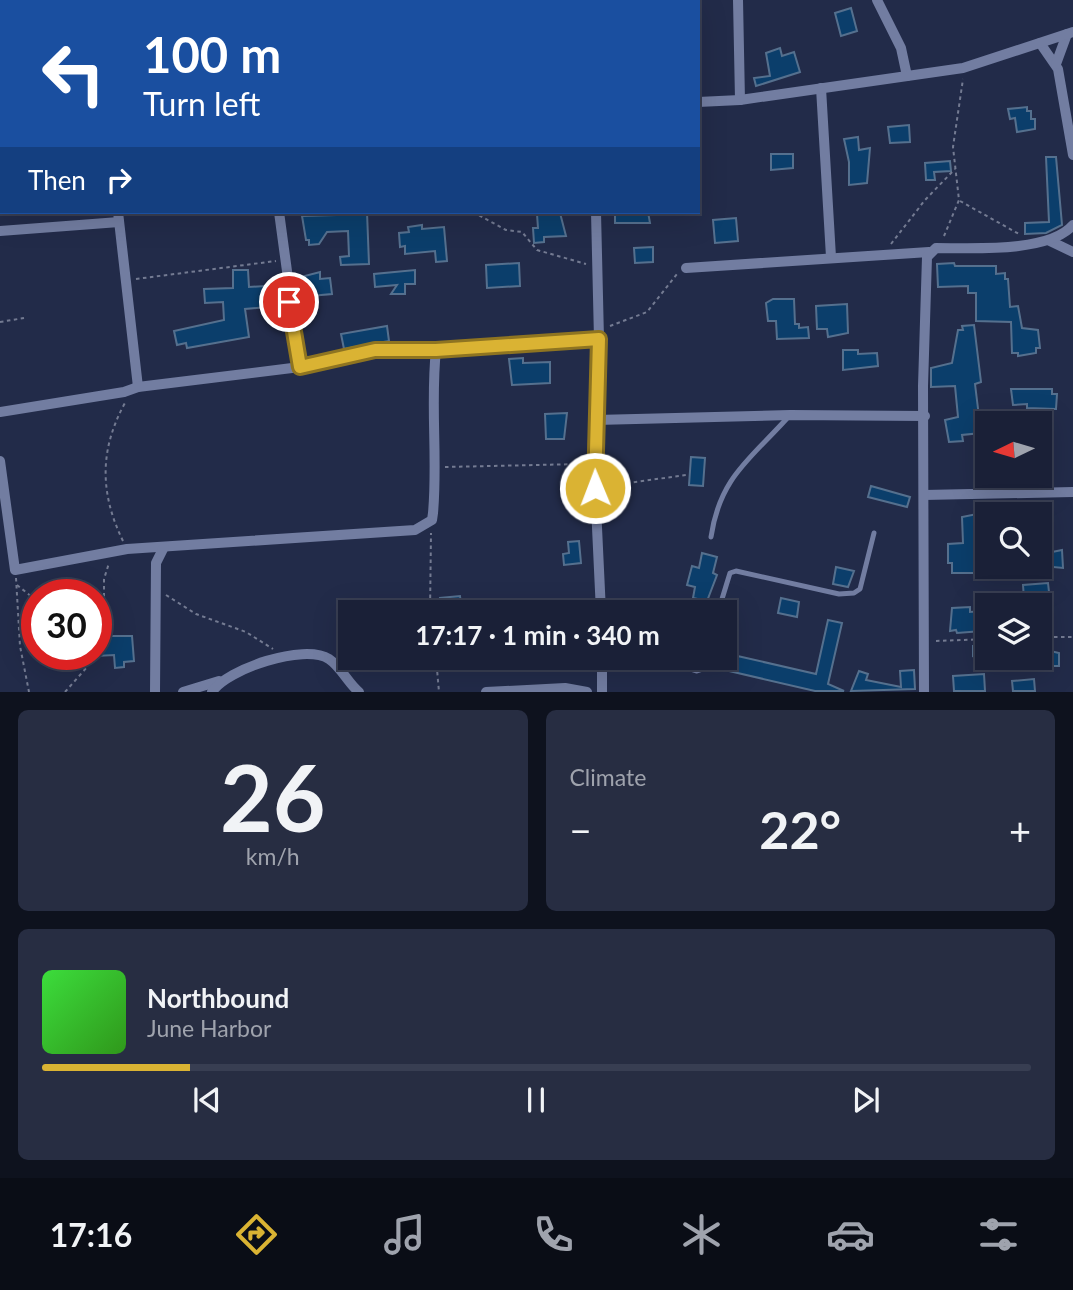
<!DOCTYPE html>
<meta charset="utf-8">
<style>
:root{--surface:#1a2037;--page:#272d42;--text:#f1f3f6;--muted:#9fa3ad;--line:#383e52;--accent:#dab333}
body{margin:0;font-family:Lato,sans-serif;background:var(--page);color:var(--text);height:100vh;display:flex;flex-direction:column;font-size:26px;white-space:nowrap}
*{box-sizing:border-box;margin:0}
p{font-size:23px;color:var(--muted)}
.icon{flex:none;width:38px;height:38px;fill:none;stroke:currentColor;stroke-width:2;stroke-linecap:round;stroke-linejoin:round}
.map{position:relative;height:692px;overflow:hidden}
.side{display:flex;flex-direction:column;gap:18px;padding:18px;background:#0e121e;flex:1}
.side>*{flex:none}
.banner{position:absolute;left:0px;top:0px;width:700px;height:214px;box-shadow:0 7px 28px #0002,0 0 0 2px var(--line);background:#1a4fa0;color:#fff;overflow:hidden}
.needle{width:46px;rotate:265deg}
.buttons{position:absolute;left:975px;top:411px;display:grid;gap:14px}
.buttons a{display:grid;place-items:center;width:77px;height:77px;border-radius:0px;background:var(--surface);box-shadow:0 7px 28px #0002,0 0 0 2px var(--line);font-size:35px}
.speed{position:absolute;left:21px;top:579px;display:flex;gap:14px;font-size:35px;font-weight:700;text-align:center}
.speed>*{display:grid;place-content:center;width:91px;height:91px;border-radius:50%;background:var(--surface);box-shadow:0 7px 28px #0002,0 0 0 2px var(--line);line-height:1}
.speed .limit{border:10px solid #d22;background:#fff;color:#111}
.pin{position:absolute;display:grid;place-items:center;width:60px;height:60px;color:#fff;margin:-30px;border:4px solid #fff;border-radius:50%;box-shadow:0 2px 7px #0007}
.me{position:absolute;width:77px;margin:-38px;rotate:359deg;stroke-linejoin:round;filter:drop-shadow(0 0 5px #0008)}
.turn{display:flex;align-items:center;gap:24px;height:147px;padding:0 28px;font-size:32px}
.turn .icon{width:91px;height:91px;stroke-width:2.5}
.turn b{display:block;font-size:49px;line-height:60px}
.then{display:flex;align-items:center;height:66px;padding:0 28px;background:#0003;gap:14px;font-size:26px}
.big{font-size:52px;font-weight:700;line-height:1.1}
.side .widget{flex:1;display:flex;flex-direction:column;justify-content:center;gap:10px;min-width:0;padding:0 24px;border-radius:10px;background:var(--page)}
.side .dial{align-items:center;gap:0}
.dial b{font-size:91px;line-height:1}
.song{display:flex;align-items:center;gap:21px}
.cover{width:84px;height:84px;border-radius:10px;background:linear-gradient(135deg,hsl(120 70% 55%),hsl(110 70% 35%))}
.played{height:7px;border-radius:4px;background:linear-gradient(90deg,var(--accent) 15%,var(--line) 15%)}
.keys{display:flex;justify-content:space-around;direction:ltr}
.heat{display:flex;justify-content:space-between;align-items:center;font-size:38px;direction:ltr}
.side .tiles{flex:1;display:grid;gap:18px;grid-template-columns:1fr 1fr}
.widget:last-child{grid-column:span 2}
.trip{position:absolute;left:338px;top:600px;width:399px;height:70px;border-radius:0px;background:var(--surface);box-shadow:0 7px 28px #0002,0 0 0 2px var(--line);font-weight:700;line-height:70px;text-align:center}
.tabs{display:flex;height:112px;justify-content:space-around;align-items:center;background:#0a0d16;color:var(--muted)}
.tabs .icon{width:49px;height:49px}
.tabs .current{color:var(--accent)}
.tabs b{font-size:32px;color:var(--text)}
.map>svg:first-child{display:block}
</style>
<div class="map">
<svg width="1073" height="692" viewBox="0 0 1073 692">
<rect width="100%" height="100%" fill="#222b49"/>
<g fill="#0b3e6b" stroke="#55708e" stroke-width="2">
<path d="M851 8 857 31 841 36 835 13Z"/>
<path d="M780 48 782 56 794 52 800 72 756 86 754 78 770 76 766 53Z"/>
<path d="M1027 107V111H1031V119H1035V129L1017 132 1015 118 1010 119 1008 109Z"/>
<path d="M909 125 910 142 890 143 888 127Z"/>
<path d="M858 137 859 150 870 148 867 183 849 185V162L844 139Z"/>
<path d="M771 154H793V168L771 170Z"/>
<path d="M1046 157H1056L1062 225 1046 233 1025 234V223L1049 222Z"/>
<path d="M950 161 951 171 934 172 935 180H926L925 163Z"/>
<path d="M336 212H367L369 264 341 265 340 257 349 256 348 231 327 232 319 244 309 245V240H306L302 216 336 215Z"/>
<path d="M615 212H648L650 223H615Z"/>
<path d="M560 213 566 236 544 237V242L534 243 533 228H538L537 214Z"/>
<path d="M736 218 738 241 715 243 713 220Z"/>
<path d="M422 225V229L444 227 447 261 436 262 435 251 405 254V246L400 247 399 233 409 232 408 227Z"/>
<path d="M653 247V262L635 263 634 248Z"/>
<path d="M519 263 520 286 487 288 486 265Z"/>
<path d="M954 263 955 266H996V274L1005 273V279H1008L1010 307 1018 306 1022 328 1038 330 1040 348H1036V353L1018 356V353H1012L1011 322 976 321V293H968V286L938 287 937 264Z"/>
<path d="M233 270H248L249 287 265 286 267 307 245 309 249 337 187 348 186 343 177 345 174 331 224 320 223 302 205 303 204 289 233 288Z"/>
<path d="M415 270V284H405V294H391L397 285 375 287 374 274Z"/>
<path d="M320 272V279L330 278 332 294 299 297 297 278Z"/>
<path d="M773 299H794L795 324H799V328L808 327 809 338 777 339 776 321H768L766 303Z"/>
<path d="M847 304 848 333 828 337 827 329H817L816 306Z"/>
<path d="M974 325 981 382 975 384 981 433 962 435 963 441 949 442 945 420 958 417 955 386 931 387V368L952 363 958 330H963L962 326Z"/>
<path d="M387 326 389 341 344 349 341 334Z"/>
<path d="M843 350H858V354L877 353 878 366 843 370Z"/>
<path d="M523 358V363L550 362V383L512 385 509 359Z"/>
<path d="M1011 389H1052V394H1057L1056 409 1027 408V404L1013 405Z"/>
<path d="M567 413 564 439H546L545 414Z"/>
<path d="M691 457 705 458 703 486 689 485Z"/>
<path d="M871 486 910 497 907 507 868 497Z"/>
<path d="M987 512V537L979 538 980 573H952V563H948V544L963 543 962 517Z"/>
<path d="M579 541 581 563 564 565 563 554 569 553 568 542Z"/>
<path d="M1062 550 1063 568 1043 566 1042 554Z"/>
<path d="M702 553 717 557 713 573 717 575 707 601 693 598 695 587 687 585 692 566 699 568Z"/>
<path d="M836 567 854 571 848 587 833 584Z"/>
<path d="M1048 583 1050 601 1029 602V598L1024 599 1023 585Z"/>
<path d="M460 596 462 612H441L440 598Z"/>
<path d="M781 598 799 602 797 617 778 613Z"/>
<path d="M970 607V612L983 611 982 631 957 633 956 630 950 631 952 608Z"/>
<path d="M828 620 842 623 828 684 844 691H815L729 671 733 655 816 674Z"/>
<path d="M96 636H132L134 661 124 662V667L115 668 114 655 96 656Z"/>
<path d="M973 646H987V658H994V667H979V655L973 656Z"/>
<path d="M1042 649 1059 653V666H1031V658H1040Z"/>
<path d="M914 670 915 689 851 691 859 671 868 674 866 680 901 687 900 671Z"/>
<path d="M984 674 985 691H954L953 676Z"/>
<path d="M1034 679 1035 691H1013L1012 681Z"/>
</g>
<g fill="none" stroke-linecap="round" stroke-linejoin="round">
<g stroke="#747b92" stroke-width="2" stroke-dasharray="3.5 3.5" stroke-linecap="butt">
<path d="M960 201 1019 234"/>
<path d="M473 212 506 230 522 232 537 250 586 264"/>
<path d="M944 236 959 200 953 147 963 79"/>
<path d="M891 244 925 200 955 169"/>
<path d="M136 279 276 261"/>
<path d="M0 322 24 318"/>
<path d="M610 326 647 312 677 274"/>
<path d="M445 467 582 464"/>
<path d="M606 486 686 475"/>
<path d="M123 541C100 494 99 450 125 403"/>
<path d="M16 578 20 646 29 692"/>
<path d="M17 585 37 601"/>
<path d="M166 595 196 614 246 632 273 649"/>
<path d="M430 612 431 533"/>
<path d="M96 633 102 632 104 627V579L109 563"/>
<path d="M1040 637H1073"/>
<path d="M936 641 987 639"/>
<path d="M339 656 350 654"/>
<path d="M436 658 439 692"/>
<path d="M65 692 88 666 90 654"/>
</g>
<g stroke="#727da1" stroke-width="5">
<path d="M711 537C720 476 751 459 790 415"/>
<path d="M718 612 730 573 736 571 839 594 854 593 860 589 874 533"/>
<path d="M602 661 660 659 697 671 703 669 707 658"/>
</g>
<g stroke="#727da1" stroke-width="10">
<path d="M168 0V2"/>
<path d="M738 0 740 100"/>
<path d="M877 0 901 48 907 76"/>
<path d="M345 2 359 0"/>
<path d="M597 2V0"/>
<path d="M0 30H2"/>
<path d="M1040 43 1058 69 1073 155"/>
<path d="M1056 64 1067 34"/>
<path d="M821 88 831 257"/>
<path d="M698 102 740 100 963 68 1073 32"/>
<path d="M118 212 138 387"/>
<path d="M279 212 300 367"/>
<path d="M596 212 599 339 594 464 601 612"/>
<path d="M0 231 119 222"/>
<path d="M1050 241 1073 252"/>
<path d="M686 268 929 252"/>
<path d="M0 412 124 392 138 387 300 367 375 350 599 339"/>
<path d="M596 420 790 415 925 416"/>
<path d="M0 461 15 570 127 549 415 530 432 520 433 513C438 458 430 404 436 350"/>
<path d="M924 495 1073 492"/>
<path d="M602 658V692"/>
<path d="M155 692 156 563 164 547"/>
<path d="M183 692 219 681"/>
<path d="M212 692C227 669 304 643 329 659 341 667 348 683 359 692"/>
<path d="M486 692 565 688 587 692"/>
<path d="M924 692 923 386 927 257 936 248C972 248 1049 253 1073 225"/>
</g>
</g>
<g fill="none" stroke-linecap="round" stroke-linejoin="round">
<defs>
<path id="route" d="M289 302 300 367 375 350H436L599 339 595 488"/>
</defs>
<use href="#route" stroke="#8e7421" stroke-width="18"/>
<use href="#route" stroke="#dab333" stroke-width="12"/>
</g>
</svg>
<div class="buttons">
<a><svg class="needle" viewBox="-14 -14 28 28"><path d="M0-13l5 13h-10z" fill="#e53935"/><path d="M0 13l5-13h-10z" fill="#9fa3ad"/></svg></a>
<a><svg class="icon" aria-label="search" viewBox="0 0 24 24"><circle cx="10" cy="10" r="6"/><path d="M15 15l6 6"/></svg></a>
<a><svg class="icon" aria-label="layers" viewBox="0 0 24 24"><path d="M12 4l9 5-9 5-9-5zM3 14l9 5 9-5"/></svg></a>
</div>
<div class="speed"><div class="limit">30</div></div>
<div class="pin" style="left:289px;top:302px;background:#d93025"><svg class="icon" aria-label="arrive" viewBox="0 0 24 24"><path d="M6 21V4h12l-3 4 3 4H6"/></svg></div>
<svg class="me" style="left:595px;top:488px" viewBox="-20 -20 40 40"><circle r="17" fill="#dab333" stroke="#fff" stroke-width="3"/><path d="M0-11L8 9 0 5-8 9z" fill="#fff"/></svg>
<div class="trip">17:17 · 1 min · 340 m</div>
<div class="banner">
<div class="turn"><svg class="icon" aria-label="left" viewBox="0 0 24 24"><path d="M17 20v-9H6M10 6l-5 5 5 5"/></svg><div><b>100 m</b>Turn left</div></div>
<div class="then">Then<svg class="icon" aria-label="right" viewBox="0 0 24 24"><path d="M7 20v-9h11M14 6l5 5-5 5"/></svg></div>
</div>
</div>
<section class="side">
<div class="tiles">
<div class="widget dial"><b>26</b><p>km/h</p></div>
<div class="widget"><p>Climate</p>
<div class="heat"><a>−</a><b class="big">22°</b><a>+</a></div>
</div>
<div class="widget">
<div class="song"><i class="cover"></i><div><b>Northbound</b><p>June Harbor</p></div></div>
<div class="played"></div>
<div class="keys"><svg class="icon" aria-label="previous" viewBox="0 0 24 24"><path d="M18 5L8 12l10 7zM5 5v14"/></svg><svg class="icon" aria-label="pause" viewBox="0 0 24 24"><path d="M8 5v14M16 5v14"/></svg><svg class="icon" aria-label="next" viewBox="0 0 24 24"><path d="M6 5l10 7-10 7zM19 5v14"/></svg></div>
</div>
</div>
</section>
<nav class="tabs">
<b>17:16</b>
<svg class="icon current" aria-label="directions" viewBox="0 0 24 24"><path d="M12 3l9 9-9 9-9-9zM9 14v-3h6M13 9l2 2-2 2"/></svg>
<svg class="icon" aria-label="music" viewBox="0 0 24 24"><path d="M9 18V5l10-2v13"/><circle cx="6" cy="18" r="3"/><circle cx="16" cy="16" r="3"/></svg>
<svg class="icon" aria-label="phone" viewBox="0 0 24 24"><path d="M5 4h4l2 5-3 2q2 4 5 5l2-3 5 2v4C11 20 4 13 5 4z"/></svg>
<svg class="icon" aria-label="climate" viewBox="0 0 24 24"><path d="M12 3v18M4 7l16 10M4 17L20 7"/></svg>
<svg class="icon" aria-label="car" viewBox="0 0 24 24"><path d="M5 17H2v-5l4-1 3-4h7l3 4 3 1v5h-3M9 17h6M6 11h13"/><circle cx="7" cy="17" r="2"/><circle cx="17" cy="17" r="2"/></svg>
<svg class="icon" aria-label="filters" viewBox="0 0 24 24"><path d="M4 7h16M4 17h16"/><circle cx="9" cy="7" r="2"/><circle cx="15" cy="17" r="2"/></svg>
</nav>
